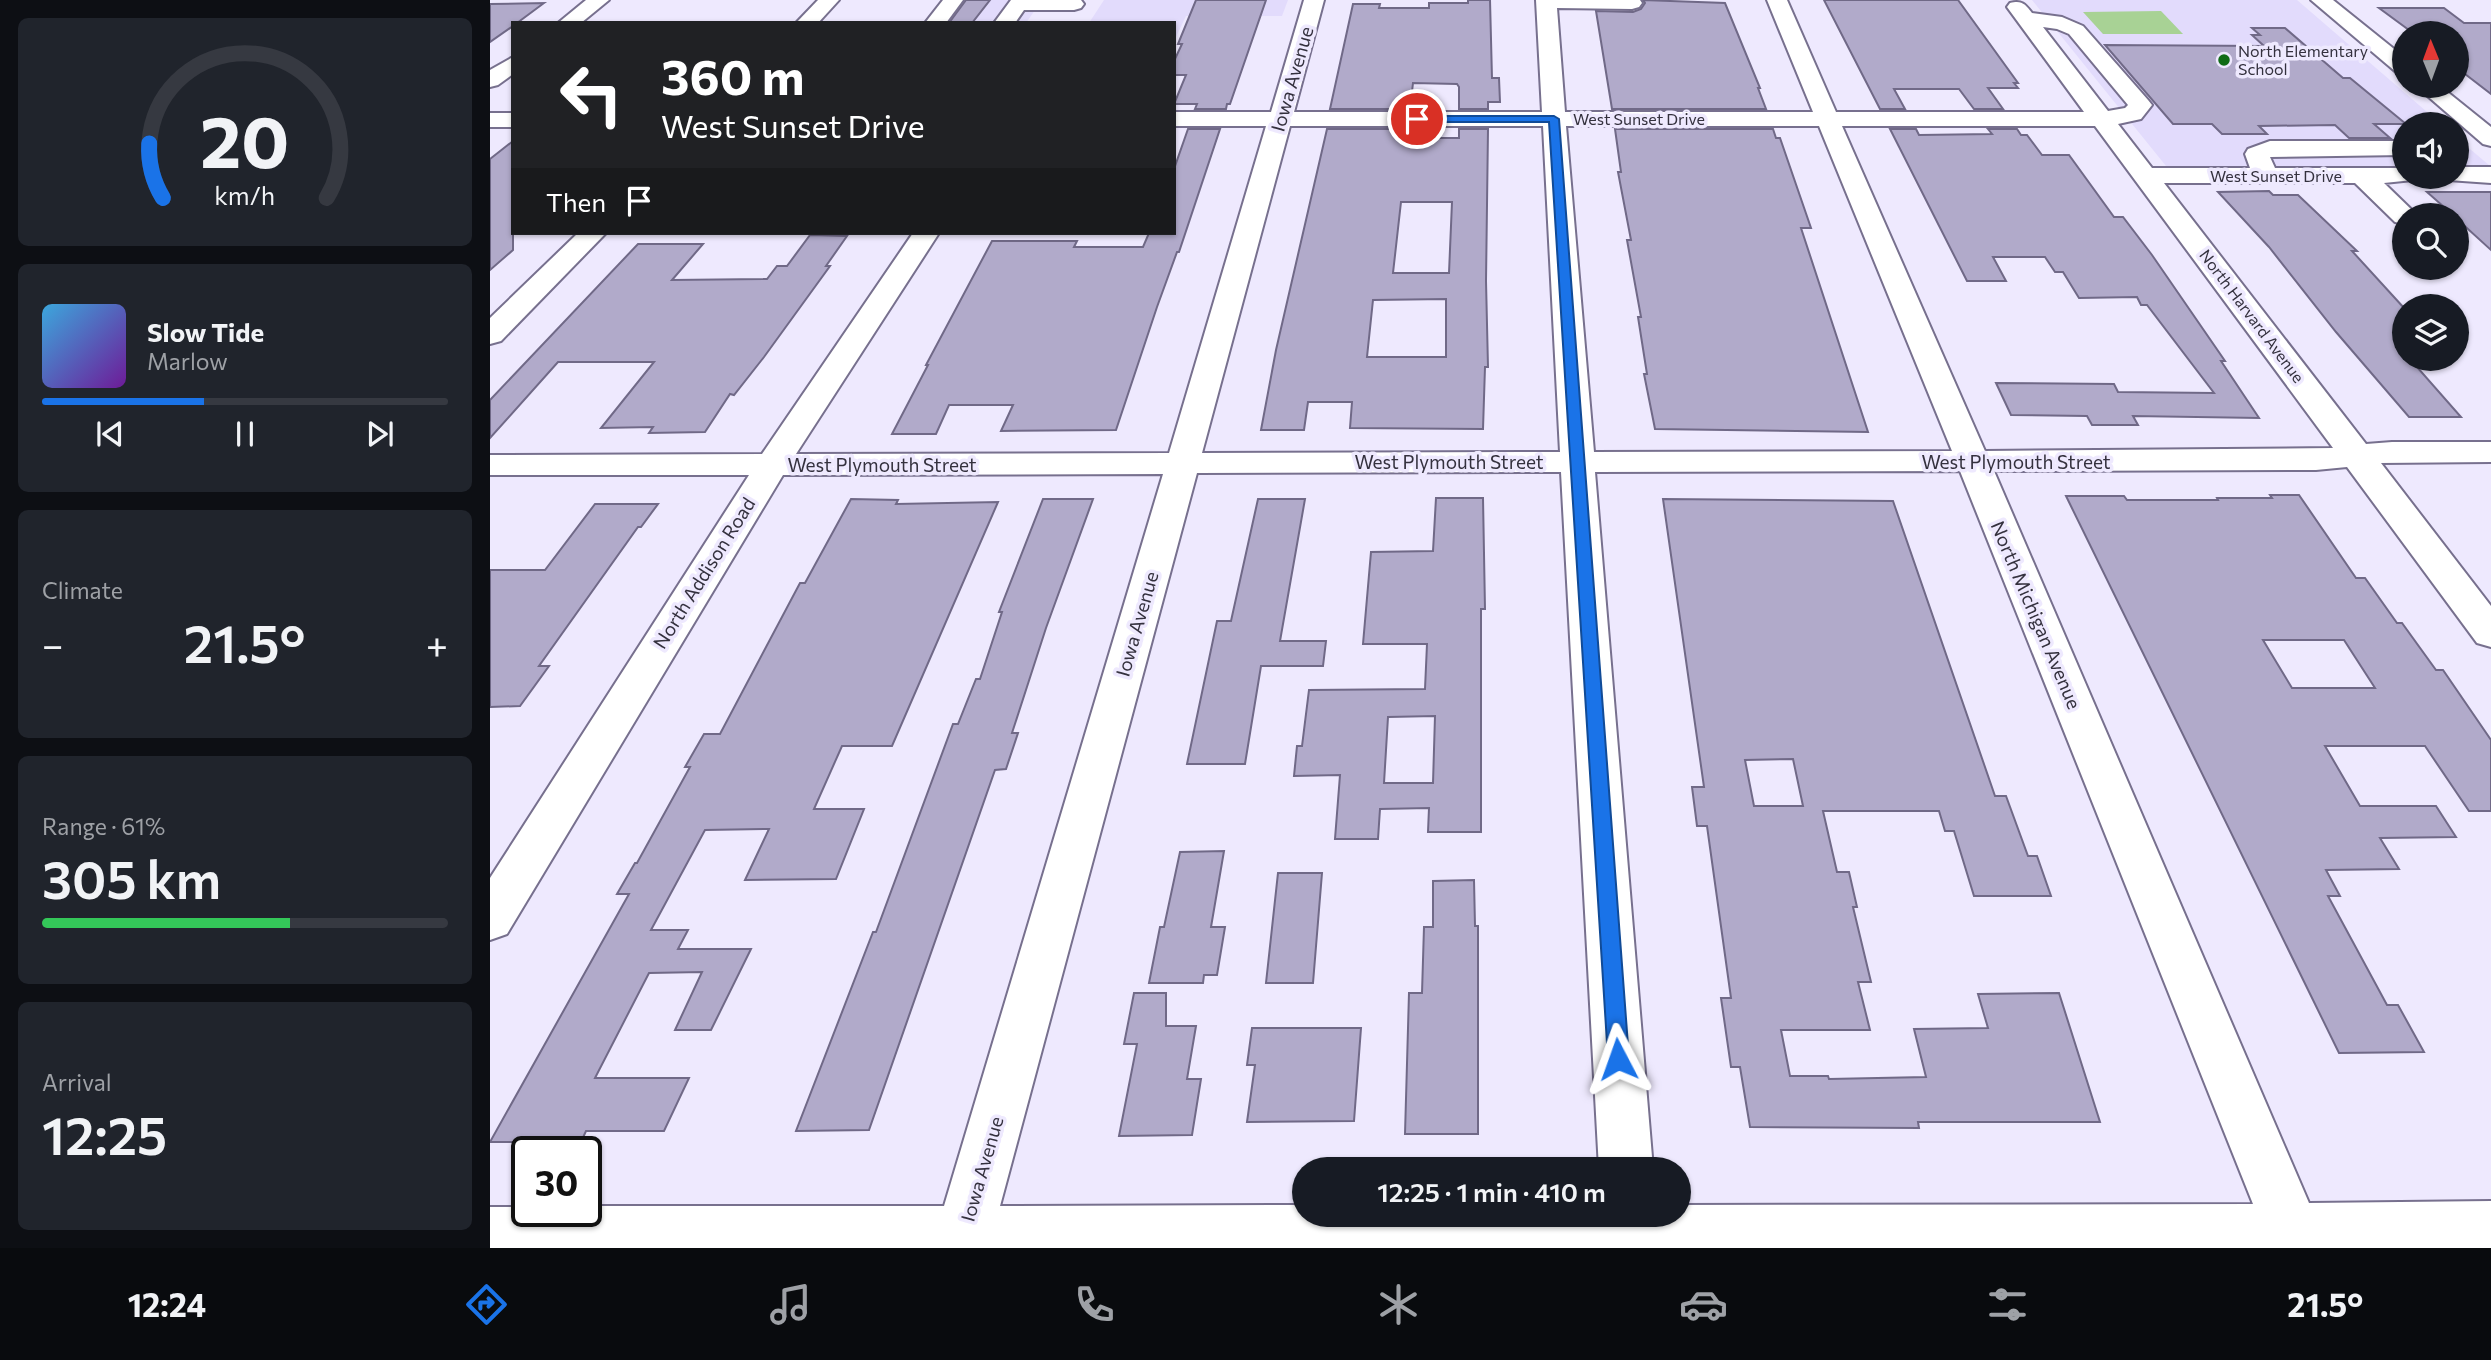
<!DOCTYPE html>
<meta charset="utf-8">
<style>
:root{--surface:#171b24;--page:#20242c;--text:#f1f3f6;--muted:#9ea1a6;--line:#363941;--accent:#1a73e8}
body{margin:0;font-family:Commissioner,sans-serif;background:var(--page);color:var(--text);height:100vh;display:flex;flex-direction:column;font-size:26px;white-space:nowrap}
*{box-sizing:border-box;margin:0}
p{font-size:23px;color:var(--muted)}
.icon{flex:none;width:38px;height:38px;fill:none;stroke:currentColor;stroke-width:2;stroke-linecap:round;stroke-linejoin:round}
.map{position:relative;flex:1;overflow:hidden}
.side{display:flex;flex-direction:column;gap:18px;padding:18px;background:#0d0f14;width:490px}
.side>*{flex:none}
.top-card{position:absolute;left:21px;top:21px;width:665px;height:214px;border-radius:0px;box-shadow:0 2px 5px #0004;background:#202124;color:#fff;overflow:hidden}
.needle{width:46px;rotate:359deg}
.buttons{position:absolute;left:1902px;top:21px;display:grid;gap:14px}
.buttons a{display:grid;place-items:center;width:77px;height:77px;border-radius:50%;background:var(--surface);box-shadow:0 2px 5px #0004;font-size:35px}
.speed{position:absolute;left:21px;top:1136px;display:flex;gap:14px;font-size:35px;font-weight:700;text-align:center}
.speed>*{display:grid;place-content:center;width:91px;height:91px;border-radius:50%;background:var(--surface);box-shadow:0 2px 5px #0004;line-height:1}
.speed .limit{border:4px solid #111;border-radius:10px;background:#fff;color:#111}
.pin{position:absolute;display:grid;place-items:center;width:60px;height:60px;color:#fff;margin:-30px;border:4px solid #fff;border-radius:50%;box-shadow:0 2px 7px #0007}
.me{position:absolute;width:77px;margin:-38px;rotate:356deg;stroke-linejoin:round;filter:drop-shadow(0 0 5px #0008)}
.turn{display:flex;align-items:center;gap:24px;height:147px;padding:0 35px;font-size:32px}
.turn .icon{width:91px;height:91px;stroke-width:2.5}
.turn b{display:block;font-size:49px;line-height:60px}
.then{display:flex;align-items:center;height:66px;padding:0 35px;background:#0003;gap:14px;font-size:26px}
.big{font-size:52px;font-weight:600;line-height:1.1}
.side .widget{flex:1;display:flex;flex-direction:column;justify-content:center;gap:10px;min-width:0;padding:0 24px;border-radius:10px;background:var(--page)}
.side .dial{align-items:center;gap:0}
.dial svg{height:182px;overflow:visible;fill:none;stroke:var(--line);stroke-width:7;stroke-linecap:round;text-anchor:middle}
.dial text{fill:var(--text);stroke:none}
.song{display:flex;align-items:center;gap:21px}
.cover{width:84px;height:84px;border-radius:10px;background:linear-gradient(135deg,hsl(200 70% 55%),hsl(280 70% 35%))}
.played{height:7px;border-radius:4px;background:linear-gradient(90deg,var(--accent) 40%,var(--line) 40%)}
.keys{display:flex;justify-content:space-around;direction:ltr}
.heat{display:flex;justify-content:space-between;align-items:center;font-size:38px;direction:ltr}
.charge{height:10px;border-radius:5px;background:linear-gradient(90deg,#34c759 61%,var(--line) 0)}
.trip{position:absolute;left:802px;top:1157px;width:399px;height:70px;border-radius:35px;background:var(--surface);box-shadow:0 2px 5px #0004;font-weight:600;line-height:70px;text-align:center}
.tab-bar{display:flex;height:112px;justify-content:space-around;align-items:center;background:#090b0e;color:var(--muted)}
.tab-bar .icon{width:49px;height:49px}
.tab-bar .active{color:var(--accent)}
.tab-bar b{font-size:32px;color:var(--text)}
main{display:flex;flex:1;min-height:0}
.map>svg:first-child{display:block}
</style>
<main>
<section class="side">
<div class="widget dial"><svg viewBox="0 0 100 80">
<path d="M14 69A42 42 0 1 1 86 69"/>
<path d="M14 69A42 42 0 0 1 8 45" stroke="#1a73e8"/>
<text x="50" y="56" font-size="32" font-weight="700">20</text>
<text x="50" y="72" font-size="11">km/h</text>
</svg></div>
<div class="widget">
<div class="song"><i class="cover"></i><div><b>Slow Tide</b><p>Marlow</p></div></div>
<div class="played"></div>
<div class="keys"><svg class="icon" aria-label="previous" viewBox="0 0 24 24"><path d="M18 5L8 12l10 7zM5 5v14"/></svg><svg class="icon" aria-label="pause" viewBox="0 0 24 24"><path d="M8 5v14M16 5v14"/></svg><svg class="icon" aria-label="next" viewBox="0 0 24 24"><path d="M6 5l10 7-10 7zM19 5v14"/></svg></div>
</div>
<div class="widget"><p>Climate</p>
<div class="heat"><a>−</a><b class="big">21.5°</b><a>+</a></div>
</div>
<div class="widget"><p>Range · 61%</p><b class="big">305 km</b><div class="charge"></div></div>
<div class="widget"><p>Arrival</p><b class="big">12:25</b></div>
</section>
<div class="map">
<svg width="2001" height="1248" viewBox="0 0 2001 1248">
<rect width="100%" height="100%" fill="#eee9fe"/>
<g fill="#e2dbfc">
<path d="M457 0H552L536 23H438Z"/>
<path d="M614 0H798L792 16H696L684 41V23H599Z"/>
<path d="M1542 0H1807L1951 124H1914V166H1676Z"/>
<path d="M1967 138 2000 166H1967Z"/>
</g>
<path fill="#a8d295" d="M1671 11 1693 34H1613L1593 12Z"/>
<g fill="#b1aaca" stroke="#706987" stroke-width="2" fill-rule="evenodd">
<path d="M476 0H500L482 23H459Z"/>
<path d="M706 0H776L740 104H737L736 109H705L707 104H684L696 75H684V61L692 44H688Z"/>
<path d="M978 0H1000L1002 78H1009L1010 102H998V109H969V87L967 84 923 83 920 109H840L863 4H890L889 8H939V3H978Z"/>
<path d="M1153 0 1235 3 1270 88H1268L1276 109H1122L1106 11 1143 12 1151 9 1155 3Z"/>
<path d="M1334 0H1468L1528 83H1524L1528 88H1498L1513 109H1484L1469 89H1404L1415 109H1390Z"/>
<path d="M54 3 27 23H23V26L0 42V4Z"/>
<path d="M1889 8H1954L1974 23H2001V94L1975 74H1967V33H1923Z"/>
<path d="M1762 28H1795L1853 78H1860L1916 124H1884L1900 138H1859L1845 125 1769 126 1777 134H1732L1722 124H1683L1615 45 1774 46 1762 35H1770Z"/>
<path d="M698 129H730L689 252H687L667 307 626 430 511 431 523 405H459L446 434H402L438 365H436L502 241H587L584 247H653L659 233H684V169Z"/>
<path d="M837 129H918L917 138H969V129H998L996 281 998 367H995L993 429 860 428 862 402H818L814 430H771L786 350ZM911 202H962L959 273H903ZM956 299V357H877L883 300Z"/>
<path d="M1125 129H1283L1286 138H1290L1321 228H1311L1378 432 1165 429 1154 374H1157L1148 317H1151L1137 240H1141L1128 172H1131Z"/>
<path d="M1400 129H1426L1429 135 1502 134 1498 129H1527L1531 135H1537L1552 155H1579L1624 217H1633L1662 255 1735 361H1731L1769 418 1643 416 1648 425H1602L1597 416 1521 415 1506 383 1624 384 1628 392 1724 393 1657 305H1651L1647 297 1589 298 1573 272H1565L1555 257H1503L1516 281H1477Z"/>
<path d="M23 141V250L0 270V159Z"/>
<path d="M1779 191 1783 195H1808L1867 251H1862L1914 308V359H1920L1971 417H1919L1846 332 1779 247 1728 192Z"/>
<path d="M1937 192H2001V250L1967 219V215H1963Z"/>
<path d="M320 235 357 236 336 266H340L274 357 244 395 240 394 215 432 159 433 163 427 111 428 164 362H68L0 438V400L148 244H213L182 280 277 279 287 266H297Z"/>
<path d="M1780 495H1809L1866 578H1875L1907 623H1912L1946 670H1953L2001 740V811H1979L1935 746H1835L1870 806H1946L1966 837 1890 838 1909 869 1836 870 1850 896H1838L1897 1005H1908L1934 1052 1849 1053 1576 496H1634L1637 500H1728L1727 498H1782ZM1773 640H1854L1885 688H1802Z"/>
<path d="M946 498H993L995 609H991V832H938L939 808 890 809 888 839H845L850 775 804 776 807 746H812L819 690 935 689 937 644H873L881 552 943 551ZM945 716 943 783H894L898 717Z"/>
<path d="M361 499 408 500 406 504 508 502 402 746H352L324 809H374L346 879 255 880 279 829 215 830 161 930H198L188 949H261L221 1030H185L212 972 159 973 105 1078H199L174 1131H96L91 1142H0L139 894H127L145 863H147L200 767H195L214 734H230L310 583H315Z"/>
<path d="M553 499H603L556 628 522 733H528L516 769 505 770 379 1130 306 1131 383 932H386L463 724H468L486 679H490L512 612H509Z"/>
<path d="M768 499H815L790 641H836L833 666H771L755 764H697L727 621H741Z"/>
<path d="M1173 499 1403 501 1505 796H1516L1538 856H1547L1561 896H1484L1464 831H1455L1449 811H1333L1347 872H1359L1367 907H1363L1381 982H1368L1380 1030H1291L1300 1076H1338L1339 1079 1436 1077 1424 1029 1498 1028 1488 994 1569 993 1610 1122H1428L1429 1128 1260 1127 1250 1067H1241L1231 998H1241L1217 826H1207L1202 787H1214ZM1303 759 1313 806H1264L1255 760Z"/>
<path d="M105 504H168L151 527H148L49 666H59L30 706 0 707V570H55Z"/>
<path d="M734 851 721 927H735L727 975H714L713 983H659L670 927H674L690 852Z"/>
<path d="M788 873H832L823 983H776Z"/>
<path d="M984 880 985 926H988V1134H915L919 993H932L934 927H943V881Z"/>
<path d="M644 993H676V1026H706L697 1079H711L702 1135 629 1136 647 1044H634Z"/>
<path d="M762 1028H871L864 1121 757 1122 765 1065H757Z"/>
</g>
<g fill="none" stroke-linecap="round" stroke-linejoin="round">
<defs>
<g id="minor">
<path d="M96 0H119L91 23H68Z"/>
<path d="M328 0H349L328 23H306Z"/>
<path d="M453 0H473L456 23H435Z"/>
<path d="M521 0H591L594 4 591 8 584 10H534L525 23H504Z"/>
<path d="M814 0H834L804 112H1052L1046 0H1150L1152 3 1149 7 1142 9 1067 8 1075 112H1323L1277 0H1297L1346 112H1594L1517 7 1520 3C1532 0 1535 4 1542 13L1572 17 1593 26 1658 100 1662 105 1651 119 1628 124 1662 168H1760L1755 154 1758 149 1780 141H1914V155L1780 157 1785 168H1914V177H1925L1923 180 1894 183 1927 215H1914V224L1905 222 1865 183H1674L1876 444 1902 442H2001V462L1891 463 2001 606V647L1987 643 1857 467 1826 470 1504 471 1819 1203 2001 1201V1248H0V1207H37V1211H96V1206H454L673 474 293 475 17 934 0 940V878L259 475H0V455L272 454 423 233H449L306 454 679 453 776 126H684V112H781ZM1553 27 1567 29 1579 34 1638 105 1635 108 1618 111ZM800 126H1053L1070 452 712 453ZM1076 126H1329L1462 451 1104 452ZM1352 126H1605L1843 448 1495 451ZM1470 471 1763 1204 1188 1205V1214H814V1205L510 1206 707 473 1071 472 1109 1169H1163L1105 472Z"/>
<path d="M1821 0H1843L1914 57V73L1906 72Z"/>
<path d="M23 57V74L8 85 0 87V70Z"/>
<path d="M1926 86H1950L2001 127V146L1993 144Z"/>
<rect x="0" y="113" width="23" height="14"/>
<path d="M1967 167H2001V183L1958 180 1956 177H1967Z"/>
<path d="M88 233H116L11 341 0 344V318Z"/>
</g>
</defs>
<use href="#minor" stroke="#77708e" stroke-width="4"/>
<use href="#minor" fill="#fff" fill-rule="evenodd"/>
</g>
<path fill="#1a73e8" stroke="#114b97" stroke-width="2" d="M1064 116 1069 119 1139 1059 1136 1067 1128 1070 1121 1067 1118 1059 1059 122H927L922 119 927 116Z"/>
<circle fill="#106c16" stroke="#eee9fe" stroke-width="2.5" cx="1734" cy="60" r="7"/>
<g text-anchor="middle" stroke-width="7" stroke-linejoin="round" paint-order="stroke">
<g font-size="16" fill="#34313e" stroke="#eee9fe" text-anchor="start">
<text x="1748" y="57">North Elementary<tspan x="1748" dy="18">School</tspan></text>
</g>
<g font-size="16" fill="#34313e" stroke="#eee9fe">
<text x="1149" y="125">West Sunset Drive</text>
<text x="1786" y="182">West Sunset Drive</text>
<text transform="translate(1762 316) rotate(53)" y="6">North Harvard Avenue</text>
</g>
<g font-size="19" fill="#34313e" stroke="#eee9fe">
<text transform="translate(802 79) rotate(-74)" y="7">Iowa Avenue</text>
<text x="959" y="469">West Plymouth Street</text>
<text x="1526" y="469">West Plymouth Street</text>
<text x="392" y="472">West Plymouth Street</text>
<text transform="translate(214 573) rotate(-58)" y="7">North Addison Road</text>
<text transform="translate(1546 615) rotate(67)" y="7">North Michigan Avenue</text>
<text transform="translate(647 624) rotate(-74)" y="7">Iowa Avenue</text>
<text transform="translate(492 1169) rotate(-74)" y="7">Iowa Avenue</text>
</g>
</g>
</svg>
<div class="buttons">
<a><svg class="needle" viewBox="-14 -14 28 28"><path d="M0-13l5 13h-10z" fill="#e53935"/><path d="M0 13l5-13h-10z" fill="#9ea1a6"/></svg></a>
<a><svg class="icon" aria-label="sound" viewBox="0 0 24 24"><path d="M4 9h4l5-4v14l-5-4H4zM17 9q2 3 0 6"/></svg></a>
<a><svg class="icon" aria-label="search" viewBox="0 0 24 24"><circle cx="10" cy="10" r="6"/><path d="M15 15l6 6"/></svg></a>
<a><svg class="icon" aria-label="layers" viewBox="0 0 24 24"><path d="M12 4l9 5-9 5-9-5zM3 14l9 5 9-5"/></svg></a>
</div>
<div class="speed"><div class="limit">30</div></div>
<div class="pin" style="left:927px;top:119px;background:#d93025"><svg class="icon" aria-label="arrive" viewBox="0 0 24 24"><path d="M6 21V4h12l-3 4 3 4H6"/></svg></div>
<svg class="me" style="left:1128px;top:1059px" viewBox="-20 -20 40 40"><path d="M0-17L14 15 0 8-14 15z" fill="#1a73e8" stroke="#fff" stroke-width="4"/></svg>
<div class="trip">12:25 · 1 min · 410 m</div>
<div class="top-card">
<div class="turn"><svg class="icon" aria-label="left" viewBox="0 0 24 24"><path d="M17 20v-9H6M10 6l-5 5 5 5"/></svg><div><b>360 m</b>West Sunset Drive</div></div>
<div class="then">Then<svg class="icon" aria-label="arrive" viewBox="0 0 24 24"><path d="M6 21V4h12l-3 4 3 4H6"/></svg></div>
</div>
</div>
</main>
<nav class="tab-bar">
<b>12:24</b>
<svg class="icon active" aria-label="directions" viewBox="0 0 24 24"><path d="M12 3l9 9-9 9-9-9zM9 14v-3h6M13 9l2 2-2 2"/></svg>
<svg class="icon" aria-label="music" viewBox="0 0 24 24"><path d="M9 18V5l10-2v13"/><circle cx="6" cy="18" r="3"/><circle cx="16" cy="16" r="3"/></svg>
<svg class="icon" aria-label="phone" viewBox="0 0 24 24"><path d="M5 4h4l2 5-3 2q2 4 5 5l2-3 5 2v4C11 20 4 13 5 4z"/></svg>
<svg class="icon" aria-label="climate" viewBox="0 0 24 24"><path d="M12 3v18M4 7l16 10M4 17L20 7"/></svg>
<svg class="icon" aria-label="car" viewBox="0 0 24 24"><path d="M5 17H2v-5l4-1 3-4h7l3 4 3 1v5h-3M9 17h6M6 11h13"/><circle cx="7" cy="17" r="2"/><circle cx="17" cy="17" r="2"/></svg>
<svg class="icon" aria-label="filters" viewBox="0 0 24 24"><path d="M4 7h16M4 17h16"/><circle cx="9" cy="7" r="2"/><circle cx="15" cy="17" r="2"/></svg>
<b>21.5°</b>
</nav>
